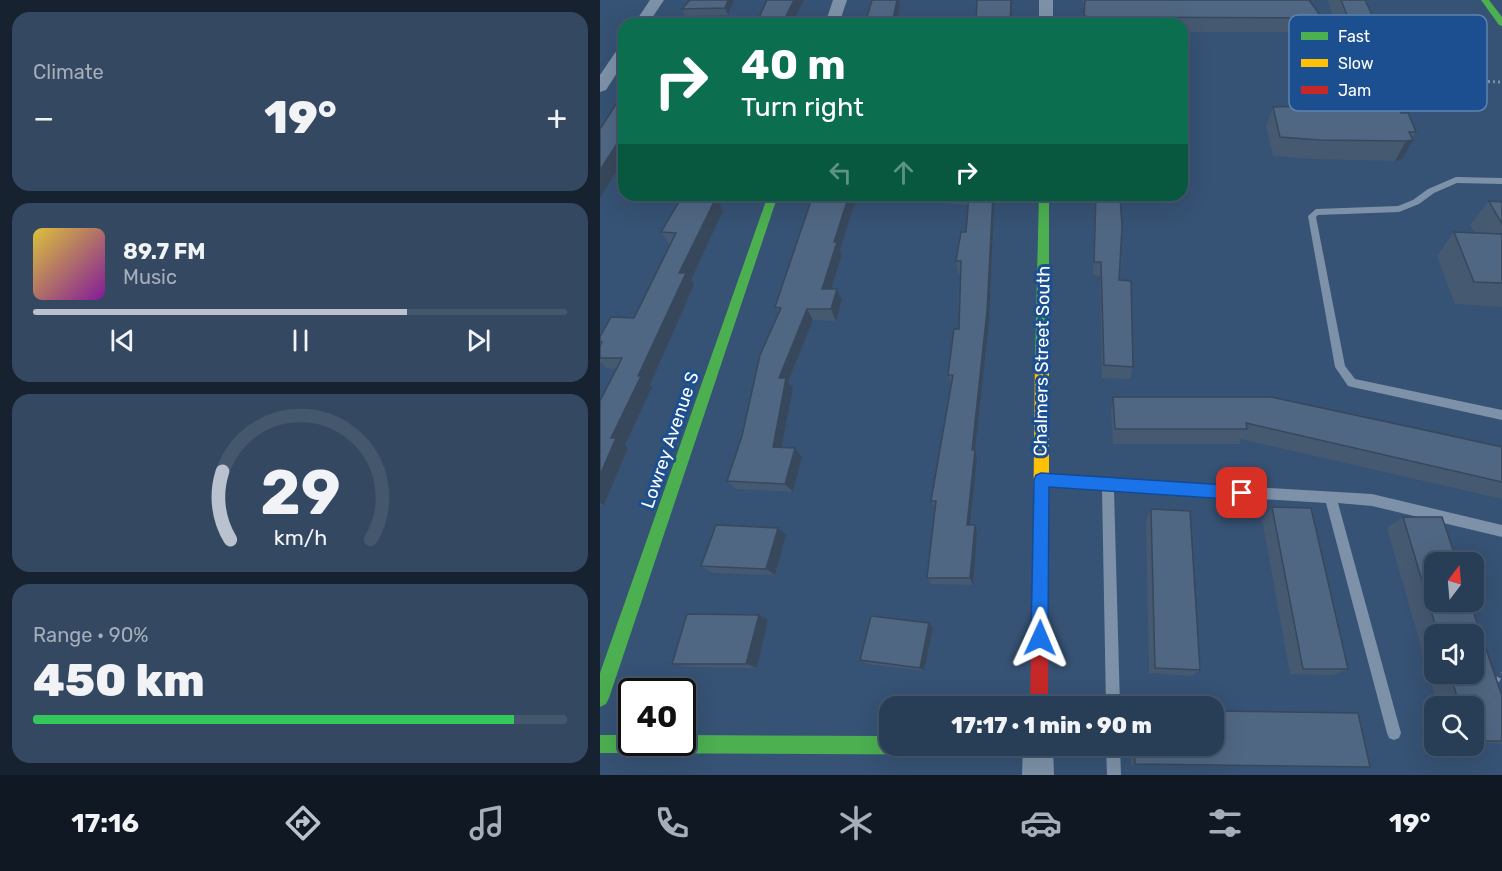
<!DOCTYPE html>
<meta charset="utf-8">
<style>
:root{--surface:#283e57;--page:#344961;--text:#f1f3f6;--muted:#a5aeba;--line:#44576d;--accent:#b9c2ce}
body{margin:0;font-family:Rubik,sans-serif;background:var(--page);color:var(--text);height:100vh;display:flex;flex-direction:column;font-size:22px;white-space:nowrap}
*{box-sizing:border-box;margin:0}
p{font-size:20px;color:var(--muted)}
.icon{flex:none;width:33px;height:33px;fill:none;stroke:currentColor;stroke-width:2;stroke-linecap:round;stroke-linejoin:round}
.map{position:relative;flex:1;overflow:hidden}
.sheet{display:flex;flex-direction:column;gap:12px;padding:12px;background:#162230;width:600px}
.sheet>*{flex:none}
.hud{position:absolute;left:18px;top:18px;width:570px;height:183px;border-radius:18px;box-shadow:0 6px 24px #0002,0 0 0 2px var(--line);background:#0b6e4f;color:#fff;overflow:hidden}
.needle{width:39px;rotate:16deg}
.fabs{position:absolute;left:824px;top:552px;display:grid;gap:12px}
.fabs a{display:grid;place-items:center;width:60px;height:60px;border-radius:12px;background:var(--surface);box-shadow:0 6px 24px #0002,0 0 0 2px var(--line);font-size:30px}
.speed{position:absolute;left:18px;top:678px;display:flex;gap:12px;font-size:30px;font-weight:700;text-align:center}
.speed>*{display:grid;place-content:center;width:78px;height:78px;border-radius:50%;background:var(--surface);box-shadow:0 6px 24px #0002,0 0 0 2px var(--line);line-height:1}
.speed .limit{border:3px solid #111;border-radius:9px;background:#fff;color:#111}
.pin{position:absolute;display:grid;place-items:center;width:51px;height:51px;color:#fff;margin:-26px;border-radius:12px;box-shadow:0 3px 9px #0006}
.me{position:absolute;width:66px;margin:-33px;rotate:1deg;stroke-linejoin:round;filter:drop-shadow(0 0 4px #0008)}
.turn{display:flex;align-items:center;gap:21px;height:126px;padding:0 24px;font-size:27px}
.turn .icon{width:78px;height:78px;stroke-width:2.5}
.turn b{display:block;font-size:42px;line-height:51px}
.lanes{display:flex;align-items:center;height:57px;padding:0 24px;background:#0003;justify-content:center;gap:30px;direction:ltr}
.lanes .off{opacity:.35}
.big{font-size:45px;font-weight:800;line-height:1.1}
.sheet .card{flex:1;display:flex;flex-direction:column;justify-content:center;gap:9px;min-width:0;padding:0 21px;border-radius:18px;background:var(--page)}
.sheet .dial{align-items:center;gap:0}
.dial svg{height:156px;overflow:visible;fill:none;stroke:var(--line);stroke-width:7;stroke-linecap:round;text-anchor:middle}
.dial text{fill:var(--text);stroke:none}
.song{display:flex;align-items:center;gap:18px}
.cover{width:72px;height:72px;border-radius:9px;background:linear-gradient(135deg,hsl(50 70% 55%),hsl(290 70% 35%))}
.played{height:6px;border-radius:3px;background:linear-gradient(90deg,var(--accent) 70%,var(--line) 70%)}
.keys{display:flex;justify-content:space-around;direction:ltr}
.heat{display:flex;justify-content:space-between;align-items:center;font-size:33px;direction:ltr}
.charge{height:9px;border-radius:4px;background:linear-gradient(90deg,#34c759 90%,var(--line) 0)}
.trip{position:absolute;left:279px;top:696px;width:345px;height:60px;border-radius:18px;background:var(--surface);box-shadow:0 6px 24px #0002,0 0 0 2px var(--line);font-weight:800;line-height:60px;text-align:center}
.tabs{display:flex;height:96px;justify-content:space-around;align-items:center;background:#101923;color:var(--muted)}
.tabs .icon{width:42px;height:42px}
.tabs .current{color:var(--accent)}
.tabs b{font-size:27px;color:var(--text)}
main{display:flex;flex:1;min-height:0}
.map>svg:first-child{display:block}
</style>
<main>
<section class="sheet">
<div class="card"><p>Climate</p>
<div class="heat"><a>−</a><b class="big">19°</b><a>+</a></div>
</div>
<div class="card">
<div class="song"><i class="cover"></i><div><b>89.7 FM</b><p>Music</p></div></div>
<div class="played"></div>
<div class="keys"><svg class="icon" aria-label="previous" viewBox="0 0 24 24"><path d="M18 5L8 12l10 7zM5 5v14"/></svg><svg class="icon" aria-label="pause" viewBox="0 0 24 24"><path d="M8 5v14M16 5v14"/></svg><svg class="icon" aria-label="next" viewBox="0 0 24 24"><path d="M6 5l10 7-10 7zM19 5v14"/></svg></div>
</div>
<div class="card dial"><svg viewBox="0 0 100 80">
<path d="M14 69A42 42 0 1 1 86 69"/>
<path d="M14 69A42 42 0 0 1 10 34" stroke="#b9c2ce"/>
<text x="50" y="56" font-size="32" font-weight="700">29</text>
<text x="50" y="72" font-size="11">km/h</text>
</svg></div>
<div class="card"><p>Range · 90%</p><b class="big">450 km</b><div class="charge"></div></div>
</section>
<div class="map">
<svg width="902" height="775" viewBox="0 0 902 775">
<rect width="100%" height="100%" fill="#365274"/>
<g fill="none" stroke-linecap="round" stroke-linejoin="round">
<path stroke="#7d92a8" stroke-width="3" stroke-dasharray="2 3" stroke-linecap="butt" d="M868 81 902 82"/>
<path stroke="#7d92a8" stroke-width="4.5" stroke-dasharray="4 5" stroke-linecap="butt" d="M897 681 902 673"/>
<g fill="#7d92a8" fill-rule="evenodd">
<path d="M856 177 902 178V184L857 183 834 193 819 204 799 212 718 215 716 217 745 366 755 379 902 410V420L752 387 748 386 735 367 708 216 716 209 798 206 813 200 828 189Z"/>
<path d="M445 475 772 494 902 525V537L772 506 738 503 801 733 799 738 794 740 789 738 787 733 726 503 514 490 520 706H506L502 489 445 485 441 484 439 480 441 476Z"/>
<path d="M506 746H520L521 775H507Z"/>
</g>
<g fill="#7d92a8" fill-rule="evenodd">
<path d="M50 0H64L48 24H34Z"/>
<path d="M233 0H247L239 24H225Z"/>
<rect x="439" y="0" width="14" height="24"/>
<path d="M24 46V62L6 90 0 92V75L19 47Z"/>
<path d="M423 746H453L454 775H422Z"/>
</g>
<g fill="#4caf50" fill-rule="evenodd">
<path d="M881 0H889L902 17V26L899 25Z"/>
<path d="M168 195H178L9 698 6 704 0 707V673Z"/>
<path d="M439 195H449V356L447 360H437L435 356Z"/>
<path d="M0 735H32V742H82V735L290 736V746H447L444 752 438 755 0 753Z"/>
</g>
<path fill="#ffc107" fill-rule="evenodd" d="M442 351 447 352 449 356V539L446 544 441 547 436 544 433 539 435 356 437 352Z"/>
<path fill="#c62828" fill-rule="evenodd" d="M441 531 446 534 449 539 448 706H430L433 539 436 534Z"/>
</g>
<g fill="#455971" fill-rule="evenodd">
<path d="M90 0H134L128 15 85 16 82 9Z"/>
<path d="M272 0H299L300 6 297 24H265Z"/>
<path d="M483 0H709L722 18 716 32H582V24H483L485 7H483Z"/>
<path d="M727 0H765L772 15 765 33H740Z"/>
<path d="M764 50 874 77 863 97 764 92 756 69Z"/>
<path d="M673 107 801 113 816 132 812 139 813 140 802 159 795 161 712 159 673 156 666 126Z"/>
<path d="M83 195H124L120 205 123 211 91 280 94 285 50 385 52 387 25 445 28 448 4 505H0V401L17 369 6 368 0 362V347L1 345H0V337L34 318 70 245 61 232Z"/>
<path d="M213 195H254L253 197 255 202 240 250 242 254 231 289H237L242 300 236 321 213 320 188 382 193 388 182 448H195L202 457 193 492 136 489 127 481 142 436 179 313 175 307Z"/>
<path d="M339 195H396L394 207 389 322 375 451 377 459 370 525 377 533 373 585 331 584 327 578 335 509 331 501 351 385 348 375 359 329 361 273H358L356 261 366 232 369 205 341 203Z"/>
<path d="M495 195H520L519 280 533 367 530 379 502 378 500 276 493 275Z"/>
<path d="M889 201 902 202V308L901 307 855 304 837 256 854 232 875 233 870 225Z"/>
<path d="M513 397 902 447V499L641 439 639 444H513L511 412Z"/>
<path d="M672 507 748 669 733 675 690 674 662 519Z"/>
<path d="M551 509 600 670 592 676 549 673 546 521Z"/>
<path d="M803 517H842L857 562H834V602H870L902 696V744L873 743V706H838L787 528ZM834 634H873V674H834Z"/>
<path d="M178 528 186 535 175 575 113 573 101 566Z"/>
<path d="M159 615 168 620 157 668 85 667 72 664Z"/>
<path d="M333 628 324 671 267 664 260 660Z"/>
<path d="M530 746H614L770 767 531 765Z"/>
</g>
<g fill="#38485c">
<path d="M128 0H134L128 15 125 8Z"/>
<path d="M194 0H204L192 24H182Z"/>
<path d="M297 0H299L300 6 297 24H294L293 19Z"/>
<path d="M411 0H412L411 24H410Z"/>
<path d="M24 133V159L0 198V170Z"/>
<path d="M813 140 802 159 795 161 806 141Z"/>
<path d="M111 195H124L120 205 123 211 91 280 94 285 50 385 52 387 25 445 28 448 4 505 0 503V475L11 438 38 376Z"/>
<path d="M249 195H254L253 197 255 202 240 250 242 254 228 300 222 289 234 242Z"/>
<path d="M393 195H396L394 207 389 322 375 451 377 459 369 533 367 525Z"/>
<path d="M237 289 242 300 236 321 231 309Z"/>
<path d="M207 309 213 320 188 382 193 388 180 456 173 447 179 378Z"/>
<path d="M195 448 202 457 193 492 185 484Z"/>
<path d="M375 525 377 533 373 585 370 578Z"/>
<path d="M178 528 186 535 175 575 166 569Z"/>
<path d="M159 615 168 620 157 668 146 664Z"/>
<path d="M329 623 333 628 324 671 320 668Z"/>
</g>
<g fill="#506783" stroke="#38485c" stroke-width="1.5">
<path d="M90 0H128L125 8 82 9Z"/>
<path d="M167 0H194L182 24H156Z"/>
<path d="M272 0H297L293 19H284L283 24H265Z"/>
<path d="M377 0H411L410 24H376Z"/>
<path d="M485 0H709L722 18 510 17V24H486V16H484Z"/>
<path d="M741 0H765L772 15H747Z"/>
<path d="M22 95H24V133L0 170V129Z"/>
<path d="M708 106 800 110 801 113H808L816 132H809L813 140 806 141 720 140 680 137 673 107Z"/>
<path d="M83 195H111L110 198H116L79 273H86L38 376H41L11 438H16L0 475V401L22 358H0V347L2 342H0V337L11 317 34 318 76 233 61 232Z"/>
<path d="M213 195H249L234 242H237L222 289H237L231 309H207L179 378H186L173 447 195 448 185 484 127 481 142 436 160 355 181 308 175 307Z"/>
<path d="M369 195H393L387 311 372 450H375L367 525H375L370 578H327L336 501H331L353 375H348L354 329H359L361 261H356L361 232H366Z"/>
<path d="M496 195H520L522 227 519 280 531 281 533 367 504 365 501 262H494Z"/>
<path d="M889 201 902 202V224Z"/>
<path d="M854 232 902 234V283L874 282Z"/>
<path d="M513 397H671L815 428 902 447V482L646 423 647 429H515Z"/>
<path d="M672 507 711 508 748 669H703Z"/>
<path d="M551 509 590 511 600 670 555 668Z"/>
<path d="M803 517H842L857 562H834V602H870L902 696V741H873V706H860L850 674H873V634H838Z"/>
<path d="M116 525 178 528 166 569 101 566Z"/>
<path d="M87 614 159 615 146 664H72Z"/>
<path d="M271 616 329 623 320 668 260 660Z"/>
<path d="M614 711 758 713 770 767 535 764 534 746H614Z"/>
</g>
<path fill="#1a73e8" stroke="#114b97" stroke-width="1.5" d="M441 473 642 486 647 488 649 493 647 498 642 500 449 487 448 638 446 644 440 647 433 644 431 638 434 480 436 475Z"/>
<g text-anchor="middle" stroke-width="6" stroke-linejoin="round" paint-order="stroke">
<g font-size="18" fill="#fff" stroke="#1b4f8f">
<text transform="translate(442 361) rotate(-89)" y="6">Chalmers Street South</text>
<text transform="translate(70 440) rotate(-71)" y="6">Lowrey Avenue S</text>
</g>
</g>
<rect x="689" y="15" width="198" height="96" rx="9" fill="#1b4f8f" stroke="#5f84b1" stroke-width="1.5"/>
<rect x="701" y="32" width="27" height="8" fill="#4caf50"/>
<rect x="701" y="59" width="27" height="8" fill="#ffc107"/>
<rect x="701" y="86" width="27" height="8" fill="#c62828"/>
<g font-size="16" fill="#fff">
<text x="738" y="42">Fast</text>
<text x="738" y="69">Slow</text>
<text x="738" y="96">Jam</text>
</g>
</svg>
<div class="fabs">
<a><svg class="needle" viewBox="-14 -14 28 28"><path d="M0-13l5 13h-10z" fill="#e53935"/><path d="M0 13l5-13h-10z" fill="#a5aeba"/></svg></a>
<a><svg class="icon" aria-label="sound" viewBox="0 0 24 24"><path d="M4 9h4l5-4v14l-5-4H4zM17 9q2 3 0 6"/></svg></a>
<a><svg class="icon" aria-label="search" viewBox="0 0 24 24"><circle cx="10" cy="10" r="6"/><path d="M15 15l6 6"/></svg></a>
</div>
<div class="speed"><div class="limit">40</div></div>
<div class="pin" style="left:642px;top:493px;background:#d93025"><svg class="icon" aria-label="arrive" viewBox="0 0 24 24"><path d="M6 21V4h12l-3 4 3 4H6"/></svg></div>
<svg class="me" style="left:440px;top:638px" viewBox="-20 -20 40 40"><path d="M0-17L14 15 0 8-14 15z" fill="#1a73e8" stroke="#fff" stroke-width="4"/></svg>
<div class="trip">17:17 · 1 min · 90 m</div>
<div class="hud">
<div class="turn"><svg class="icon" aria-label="right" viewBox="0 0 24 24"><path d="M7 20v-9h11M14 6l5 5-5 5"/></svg><div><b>40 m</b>Turn right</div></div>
<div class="lanes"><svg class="icon off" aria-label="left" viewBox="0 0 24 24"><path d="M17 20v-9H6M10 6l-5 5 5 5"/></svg><svg class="icon off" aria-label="ahead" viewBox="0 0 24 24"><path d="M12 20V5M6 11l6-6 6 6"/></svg><svg class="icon" aria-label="right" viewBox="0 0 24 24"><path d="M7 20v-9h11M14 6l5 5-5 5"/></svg></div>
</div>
</div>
</main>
<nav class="tabs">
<b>17:16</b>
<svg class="icon current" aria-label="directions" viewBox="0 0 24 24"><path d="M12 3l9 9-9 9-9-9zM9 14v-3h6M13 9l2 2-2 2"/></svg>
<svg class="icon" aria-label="music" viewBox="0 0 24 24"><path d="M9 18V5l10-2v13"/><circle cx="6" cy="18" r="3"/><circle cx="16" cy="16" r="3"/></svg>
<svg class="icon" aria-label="phone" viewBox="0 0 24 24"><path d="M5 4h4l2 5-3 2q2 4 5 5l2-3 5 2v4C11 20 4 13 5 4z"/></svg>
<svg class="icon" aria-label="climate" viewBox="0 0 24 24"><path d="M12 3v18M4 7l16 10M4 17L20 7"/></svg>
<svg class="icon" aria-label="car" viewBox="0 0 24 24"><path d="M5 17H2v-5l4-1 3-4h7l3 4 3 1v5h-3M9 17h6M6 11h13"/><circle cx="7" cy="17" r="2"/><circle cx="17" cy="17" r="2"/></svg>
<svg class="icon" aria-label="filters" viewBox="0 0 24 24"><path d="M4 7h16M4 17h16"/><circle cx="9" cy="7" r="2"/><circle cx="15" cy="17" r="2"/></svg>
<b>19°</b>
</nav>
